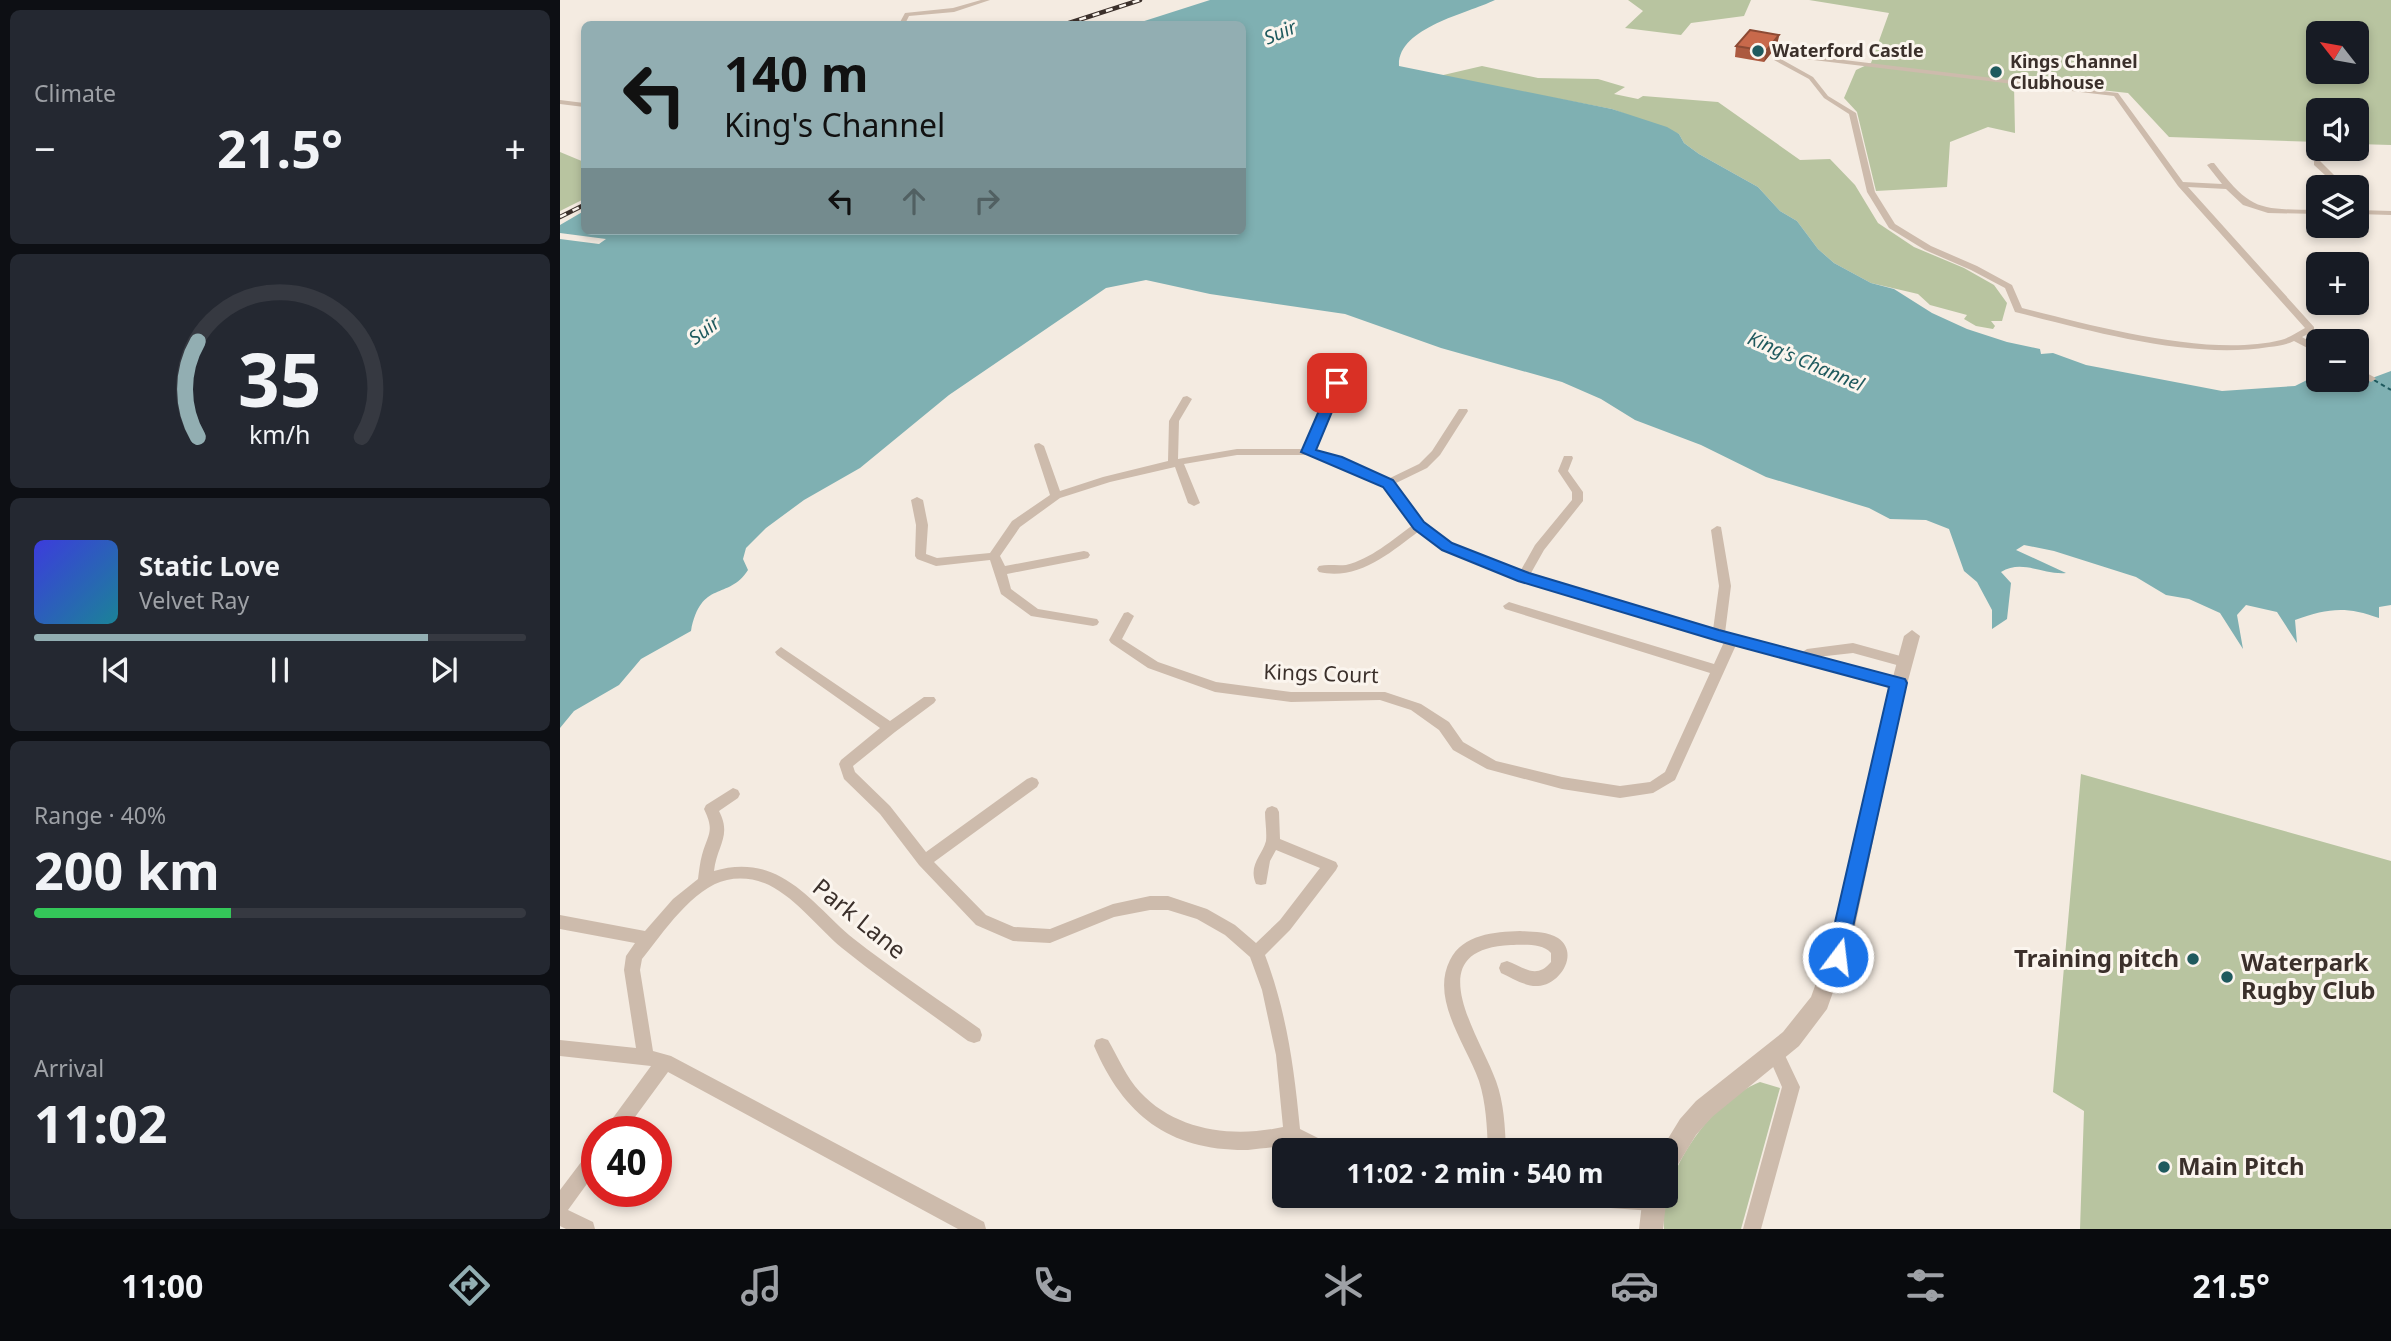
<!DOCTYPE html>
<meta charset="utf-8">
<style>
:root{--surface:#171b24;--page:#242831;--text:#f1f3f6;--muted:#9ea1a6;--line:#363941;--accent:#92aeb2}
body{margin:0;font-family:"Noto Sans",sans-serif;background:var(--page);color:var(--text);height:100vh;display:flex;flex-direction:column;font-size:26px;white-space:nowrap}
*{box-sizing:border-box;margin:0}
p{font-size:23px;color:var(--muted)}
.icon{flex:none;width:38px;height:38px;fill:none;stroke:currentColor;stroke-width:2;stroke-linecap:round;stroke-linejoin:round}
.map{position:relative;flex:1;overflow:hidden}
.drawer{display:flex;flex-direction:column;gap:10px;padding:10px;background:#0d0f14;width:560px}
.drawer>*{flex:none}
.guide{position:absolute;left:21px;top:21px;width:665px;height:214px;border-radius:10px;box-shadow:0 4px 10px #0003;background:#92aeb2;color:#111;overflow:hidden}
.needle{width:46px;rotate:301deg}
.tools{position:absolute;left:1746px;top:21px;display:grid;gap:14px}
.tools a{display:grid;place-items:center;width:63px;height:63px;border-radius:10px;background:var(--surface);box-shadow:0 4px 10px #0003;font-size:35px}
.speed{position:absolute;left:21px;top:1116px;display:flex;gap:14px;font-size:35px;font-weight:700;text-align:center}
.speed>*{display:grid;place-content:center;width:91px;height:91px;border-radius:50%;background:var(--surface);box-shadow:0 4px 10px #0003;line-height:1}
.speed .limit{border:10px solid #d22;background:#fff;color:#111}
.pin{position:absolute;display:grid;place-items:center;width:60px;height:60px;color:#fff;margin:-30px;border-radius:14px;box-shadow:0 4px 10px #0006}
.me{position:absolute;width:77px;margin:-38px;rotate:15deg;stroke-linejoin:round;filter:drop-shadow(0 0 5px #0008)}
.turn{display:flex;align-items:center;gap:24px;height:147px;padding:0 28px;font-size:32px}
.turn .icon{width:91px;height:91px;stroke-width:2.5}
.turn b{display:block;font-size:49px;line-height:60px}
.lanes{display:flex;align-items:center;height:66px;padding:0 28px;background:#0003;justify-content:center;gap:35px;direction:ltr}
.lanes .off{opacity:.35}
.big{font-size:52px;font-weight:700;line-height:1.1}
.drawer .widget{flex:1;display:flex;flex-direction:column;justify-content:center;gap:10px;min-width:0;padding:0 24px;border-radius:10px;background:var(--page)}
.drawer .dial{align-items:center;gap:0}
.dial svg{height:182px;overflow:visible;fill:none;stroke:var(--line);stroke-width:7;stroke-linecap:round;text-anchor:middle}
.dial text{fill:var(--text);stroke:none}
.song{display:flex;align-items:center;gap:21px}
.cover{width:84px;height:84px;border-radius:10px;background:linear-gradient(135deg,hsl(240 70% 55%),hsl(190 70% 35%))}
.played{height:7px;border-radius:4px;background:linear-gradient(90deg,var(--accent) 80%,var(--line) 80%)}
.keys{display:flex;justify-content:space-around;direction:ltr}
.heat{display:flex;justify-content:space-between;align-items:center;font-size:38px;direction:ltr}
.charge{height:10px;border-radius:5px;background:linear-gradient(90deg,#34c759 40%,var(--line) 0)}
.trip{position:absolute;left:712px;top:1138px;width:406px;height:70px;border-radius:10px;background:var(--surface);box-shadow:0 4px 10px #0003;font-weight:700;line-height:70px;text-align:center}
.tabs{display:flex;height:112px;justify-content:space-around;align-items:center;background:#090b0e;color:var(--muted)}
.tabs .icon{width:49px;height:49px}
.tabs .selected{color:var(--accent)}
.tabs b{font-size:32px;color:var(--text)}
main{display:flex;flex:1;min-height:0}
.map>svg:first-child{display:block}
</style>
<main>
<section class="drawer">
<div class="widget"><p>Climate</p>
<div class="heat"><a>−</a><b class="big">21.5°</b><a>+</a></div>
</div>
<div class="widget dial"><svg viewBox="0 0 100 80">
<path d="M14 69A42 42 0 1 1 86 69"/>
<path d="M14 69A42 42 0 0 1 14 27" stroke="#92aeb2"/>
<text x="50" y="56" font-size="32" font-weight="700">35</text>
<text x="50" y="72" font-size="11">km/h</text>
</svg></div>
<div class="widget">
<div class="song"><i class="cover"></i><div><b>Static Love</b><p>Velvet Ray</p></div></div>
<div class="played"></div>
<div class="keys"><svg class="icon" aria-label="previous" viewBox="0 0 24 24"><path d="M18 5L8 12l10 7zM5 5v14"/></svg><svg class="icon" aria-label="pause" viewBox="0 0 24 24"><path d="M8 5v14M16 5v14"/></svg><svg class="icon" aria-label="next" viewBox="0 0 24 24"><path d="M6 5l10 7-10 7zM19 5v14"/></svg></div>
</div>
<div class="widget"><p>Range · 40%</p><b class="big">200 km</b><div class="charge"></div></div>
<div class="widget"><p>Arrival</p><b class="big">11:02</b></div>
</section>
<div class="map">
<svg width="1831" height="1229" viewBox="0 0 1831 1229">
<rect width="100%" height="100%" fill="#f4ebe1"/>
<g fill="#b8c4a0" fill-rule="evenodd">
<path d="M1068 0H1191L1184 16 1131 23 1121 35 1065 28 1083 11Z"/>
<path d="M1249 0H1831V145L1797 144V110H1759V142L1609 137 1568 93 1459 81 1454 84 1455 133 1428 127 1390 142 1387 187 1316 191 1297 112 1284 98 1296 70 1311 63 1329 13ZM1759 33H1797V72H1759Z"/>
<path d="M922 66 978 78 1038 79 1065 87 1054 94 1078 99 1083 96 1158 102 1240 160 1270 159 1295 185 1318 223 1354 247 1404 268 1434 285 1447 303 1442 321H1431L1435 326 1433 329 1416 326 1404 319 1407 315 1370 305 1358 294 1311 283 1274 263 1258 249 1237 221 1220 211 1198 187 1139 154 1124 143 1119 134 1052 109 879 76Z"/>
<path d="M0 152 24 162V199L0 211Z"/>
<path d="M1521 774 1831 861V1229H1520L1524 1111 1493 1092Z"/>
<path d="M1200 1082 1220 1088 1181 1229H1104C1099 1175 1150 1101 1200 1082Z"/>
</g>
<path fill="#7fb0b2" d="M650 0H935C906 14 837 28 839 66L1052 109 1107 127 1119 134 1124 143 1139 154 1198 187 1220 211 1237 221 1258 249 1274 263 1311 283 1334 289 1372 313 1407 329 1447 342 1480 349 1481 354 1493 353 1526 365 1662 391 1735 386 1759 374V380H1797V378L1804 381 1831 371V605L1819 607V618C1786 606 1768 608 1735 620L1737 643 1717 612 1686 605 1677 615 1683 649 1660 613 1629 599 1606 595 1576 577 1494 551 1464 545 1456 550 1506 573C1483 575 1462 559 1441 572L1451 583 1447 619 1432 629V610L1417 582 1404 571 1389 529 1366 520 1330 519 1309 508 1206 477 1141 445 1075 420 1041 399 1002 382 881 348 785 314 650 294 586 280 546 288 530 299 389 395 300 468 244 500 206 528 186 548 183 559 188 570C168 601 141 579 131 631L81 659 59 685 14 711 0 728V239L39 244 46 239 0 233V225L24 211V231H682V24H575Z"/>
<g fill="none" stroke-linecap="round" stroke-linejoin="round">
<path stroke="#1f5a5e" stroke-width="2" stroke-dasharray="4.5 3.5" stroke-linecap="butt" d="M1814 380 1831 390"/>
<g fill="#cdbbac" fill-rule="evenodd">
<path d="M421 0H430L394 12 349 16 345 24H339L345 13 393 8Z"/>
<path d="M1217 52 1558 93 1623 182 1662 184 1647 165 1651 163H1654C1692 212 1699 209 1759 210V214L1708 213 1683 205 1666 189 1628 187 1754 327V331L1742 337 1759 347V354L1734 341C1726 345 1718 346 1709 347 1631 360 1531 331 1455 312L1445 288 1411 270 1365 250 1329 228 1307 192 1289 114 1264 98 1249 79 1214 60V54ZM1220 56 1554 96 1618 186 1745 328C1738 332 1729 338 1721 340 1649 358 1534 326 1462 308L1452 285 1417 266 1371 246 1335 224 1315 192 1296 113 1268 96 1253 77 1219 58Z"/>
<path d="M0 100 24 103V107L0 104Z"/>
<path d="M1754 161H1760L1786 187H1778L1754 165Z"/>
<path d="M1797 210 1831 211V215L1797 214Z"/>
<path d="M1797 368 1814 377 1816 379 1811 382 1797 375Z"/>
<path d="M777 380 782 383 754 450 781 458 828 479 859 464 872 451 899 409H907L908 411 880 455 867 468 834 484C844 497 852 513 863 524 889 549 927 560 961 570L975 545 1012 500V492L998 471 1004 456H1012L1013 458 1008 471 1023 492V501L984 550 971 573 1153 630 1159 586 1151 530 1157 526 1161 527 1171 586 1165 633 1241 653 1247 649 1293 643 1344 657 1349 659 1350 662 1349 665 1344 667 1293 653 1257 657 1339 678 1344 680 1345 683 1344 686 1339 688 1176 645 1115 780 1093 793 1060 798 1002 789 927 769 893 750 879 730 851 710 820 700 731 702 655 692 588 668 551 643 549 640 564 613 568 612 574 616 562 639 598 662 656 682 731 692H825L861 704 889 722 903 742 936 761 1002 777 1060 786 1090 782 1105 772 1150 673 945 609 943 606 949 602 1154 664 1164 642 966 580H959L957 577C919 565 892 555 859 531 830 553 798 581 759 572L757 569 759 566C768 564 777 566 786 565 811 559 832 540 853 525L824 485 773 462 748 455H677L624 464 640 503 634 506 628 503 615 467 550 482 500 498 460 527 440 556 445 566 524 551 528 552 530 555 528 558 524 559 447 574 451 589 478 609 537 619 539 622 537 625 533 626 471 616 441 594 430 560 376 566 357 559 355 556 356 525 351 500 357 497 363 500 368 525 366 554 377 558 430 553 452 521 490 495 474 446 475 444 479 443 484 446 500 491 543 477 608 461 609 421 623 397 627 396 632 399 619 421 618 459 677 449H744L772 383Z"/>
<path d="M221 647 330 721 364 697H374L376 700 374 703 335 732 293 766 295 772 330 806 366 852 467 779 472 777 477 779 479 783 477 787 374 862 426 915 454 927 490 929 553 904 590 896H608L647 909 675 925 696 943 720 920 760 868 716 850 710 861 706 884 701 885 696 884C688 865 702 856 706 841 707 832 705 821 705 812L707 808 712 806 717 808 719 812 720 839 776 862 778 866 776 870 730 930 705 955C727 1014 734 1067 740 1129L770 1144 773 1150C764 1150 754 1151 746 1150 741 1149 736 1144 731 1143 727 1143 720 1146 715 1147 707 1148 697 1149 688 1150 610 1151 564 1116 534 1046L536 1040 542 1038 548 1040C558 1057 566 1077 580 1092 616 1131 673 1138 723 1127L716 1055 702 990 690 957 665 935 637 919 608 910H590L554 917 490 943 453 941 416 925 359 865 320 814 284 779 279 764 281 760 320 728 217 655 215 652Z"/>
<path d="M173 788 178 790 180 794 178 798 159 811C172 836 157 845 154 871 177 864 199 865 221 877 249 892 269 919 294 939 335 971 378 999 420 1029L422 1035 420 1041 414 1043 408 1041C366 1010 323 981 282 948 258 928 238 900 209 885 196 879 181 877 167 880 133 887 103 933 82 959L80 970 93 1051 111 1056 424 1222 426 1229H398L108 1072 64 1132H44L47 1126 91 1066 0 1056V1040L76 1048 64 970 66 956 75 943 0 929V915L85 931 113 899 138 879C139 871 140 862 142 855 148 833 155 832 144 809L146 805Z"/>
<path d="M960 931C972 932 987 931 998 938 1020 953 1000 985 978 986 966 987 952 978 941 973L939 968 941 963 947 961C964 967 976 980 991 962V953C982 943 963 945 951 945 857 949 919 1034 936 1081 944 1103 945 1126 946 1150H928C927 1126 926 1103 919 1081 906 1044 870 999 890 960 903 934 934 932 960 931Z"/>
<path d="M1215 1045 1221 1047 1240 1087 1201 1229H1183L1222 1087 1207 1053 1209 1047Z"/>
<path d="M37 1146V1170L8 1210 33 1222 35 1229H6L0 1226V1190L31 1149Z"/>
<path d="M985 1195H1099L1102 1202 1099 1208 1093 1211 994 1204 988 1201Z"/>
</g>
<g fill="#cdbbac" fill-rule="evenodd">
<path d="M1352 630 1360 636 1342 703 1293 936 1267 1009 1239 1046 1152 1117 1136 1135 1114 1171 1106 1175V1150H1101L1120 1119 1136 1101 1223 1032 1251 997 1273 936 1326 703 1344 636Z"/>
<path d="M1106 1193 1107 1195 1103 1229H1079L1083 1195H1106Z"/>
</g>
<defs>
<g id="rail">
<path d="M506 24 580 0"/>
<path d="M0 217 24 205"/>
</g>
</defs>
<use href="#rail" stroke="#3b302b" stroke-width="4.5"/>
<use href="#rail" stroke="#fbf5ee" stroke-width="2.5" stroke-dasharray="7" stroke-linecap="butt"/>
</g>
<path fill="#ac5a40" d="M1219 35 1217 46 1204 62 1175 57 1176 46Z"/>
<path fill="#8c4a34" d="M1219 35 1217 46 1204 62 1206 51Z"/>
<path fill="#c8694b" stroke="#8c4a34" stroke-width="2" d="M1190 30 1219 35 1206 51 1176 46Z"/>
<path fill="#1a73e8" stroke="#114b97" stroke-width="2" d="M777 379 784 383 756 450 782 457 833 480 864 522 892 543 969 573 1159 630 1345 679 1347 683 1285 963 1278 966 1270 963 1267 957 1329 687 1158 641 958 581 882 550 854 529 823 487 741 452 771 383Z"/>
<g fill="#1f5a5e" stroke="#fbf5ee" stroke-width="2.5">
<circle cx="1198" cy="51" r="7"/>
<circle cx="1436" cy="72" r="7"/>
<circle cx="1633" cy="959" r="7"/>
<circle cx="1667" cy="977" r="7"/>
<circle cx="1604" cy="1167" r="7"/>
</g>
<g text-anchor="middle" stroke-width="6" stroke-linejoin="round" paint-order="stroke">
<g font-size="18" font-weight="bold" fill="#3b302b" stroke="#fbf5ee" text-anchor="start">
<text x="1212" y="57">Waterford Castle</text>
<text x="1450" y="68">Kings Channel<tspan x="1450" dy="21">Clubhouse</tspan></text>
</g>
<g font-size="19" font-style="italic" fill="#1f5a5e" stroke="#fbf5ee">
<text transform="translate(720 32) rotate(-23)" y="7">Suir</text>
<text transform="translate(144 330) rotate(-37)" y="7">Suir</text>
<text transform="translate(1246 361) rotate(23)" y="7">King's Channel</text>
</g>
<g font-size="21" fill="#3b302b" stroke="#fbf5ee">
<text transform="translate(761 674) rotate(2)" y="7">Kings Court</text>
</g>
<g font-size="24" fill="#3b302b" stroke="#fbf5ee">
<text transform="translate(299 919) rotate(39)" y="8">Park Lane</text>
</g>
<g font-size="24" font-weight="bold" fill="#3b302b" stroke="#fbf5ee" text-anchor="start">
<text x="1619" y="967" text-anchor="end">Training pitch</text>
<text x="1681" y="971">Waterpark<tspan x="1681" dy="28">Rugby Club</tspan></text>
<text x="1618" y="1175">Main Pitch</text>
</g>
</g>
</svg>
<div class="tools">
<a><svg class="needle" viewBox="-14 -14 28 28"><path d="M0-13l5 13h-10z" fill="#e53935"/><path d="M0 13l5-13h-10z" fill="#9ea1a6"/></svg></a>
<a><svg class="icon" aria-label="sound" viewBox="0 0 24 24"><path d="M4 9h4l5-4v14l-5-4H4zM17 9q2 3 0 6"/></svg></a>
<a><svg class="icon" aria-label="layers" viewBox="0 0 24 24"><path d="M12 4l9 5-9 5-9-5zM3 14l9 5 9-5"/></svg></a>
<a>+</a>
<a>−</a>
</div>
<div class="speed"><div class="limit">40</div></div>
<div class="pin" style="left:777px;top:383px;background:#d93025"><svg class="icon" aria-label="arrive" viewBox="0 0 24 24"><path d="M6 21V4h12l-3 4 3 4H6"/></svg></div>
<svg class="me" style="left:1278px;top:957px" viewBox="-20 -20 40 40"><circle r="17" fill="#1a73e8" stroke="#fff" stroke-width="3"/><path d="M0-11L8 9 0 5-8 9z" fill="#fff"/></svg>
<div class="trip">11:02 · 2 min · 540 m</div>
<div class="guide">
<div class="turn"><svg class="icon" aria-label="left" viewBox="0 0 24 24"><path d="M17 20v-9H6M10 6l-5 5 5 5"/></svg><div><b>140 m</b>King's Channel</div></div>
<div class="lanes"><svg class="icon" aria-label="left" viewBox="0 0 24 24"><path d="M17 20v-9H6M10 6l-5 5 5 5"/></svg><svg class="icon off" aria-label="ahead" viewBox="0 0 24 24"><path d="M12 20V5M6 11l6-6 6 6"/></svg><svg class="icon off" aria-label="right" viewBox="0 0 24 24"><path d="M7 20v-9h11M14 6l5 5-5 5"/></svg></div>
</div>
</div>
</main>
<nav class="tabs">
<b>11:00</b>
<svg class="icon selected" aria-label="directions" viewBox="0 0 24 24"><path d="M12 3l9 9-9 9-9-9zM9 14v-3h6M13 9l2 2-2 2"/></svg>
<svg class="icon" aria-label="music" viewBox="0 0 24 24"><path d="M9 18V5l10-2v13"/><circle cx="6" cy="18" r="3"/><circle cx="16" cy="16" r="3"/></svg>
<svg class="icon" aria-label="phone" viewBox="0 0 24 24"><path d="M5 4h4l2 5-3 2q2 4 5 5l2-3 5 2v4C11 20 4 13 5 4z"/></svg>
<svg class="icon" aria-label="climate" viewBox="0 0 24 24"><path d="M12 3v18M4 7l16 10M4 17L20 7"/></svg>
<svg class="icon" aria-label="car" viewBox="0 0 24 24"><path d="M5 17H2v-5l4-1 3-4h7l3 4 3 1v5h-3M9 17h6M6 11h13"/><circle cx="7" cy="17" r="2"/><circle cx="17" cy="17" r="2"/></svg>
<svg class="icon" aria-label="filters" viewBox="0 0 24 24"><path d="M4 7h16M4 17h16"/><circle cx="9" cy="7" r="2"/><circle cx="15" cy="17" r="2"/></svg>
<b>21.5°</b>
</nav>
